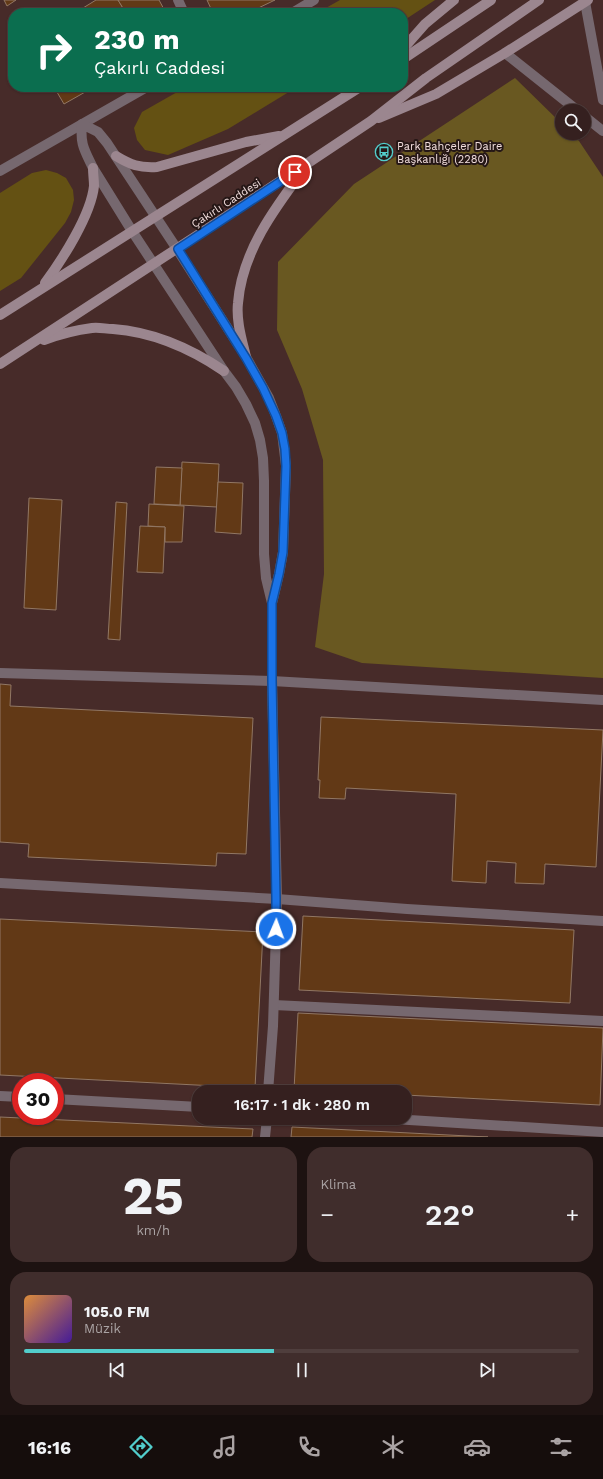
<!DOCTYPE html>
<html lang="tr">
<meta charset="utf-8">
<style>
:root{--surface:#35201f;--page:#402d2c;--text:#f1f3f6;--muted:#aaa3a4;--line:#4f3e3d;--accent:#52cdcc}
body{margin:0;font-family:"Work Sans",sans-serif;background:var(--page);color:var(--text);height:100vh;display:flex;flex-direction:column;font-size:15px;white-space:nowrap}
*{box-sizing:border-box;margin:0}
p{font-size:13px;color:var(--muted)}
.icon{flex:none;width:22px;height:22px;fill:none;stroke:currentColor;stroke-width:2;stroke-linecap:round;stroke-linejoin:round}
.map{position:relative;height:1137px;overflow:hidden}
.details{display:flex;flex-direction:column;gap:10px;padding:10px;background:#1d1211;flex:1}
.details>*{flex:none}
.hud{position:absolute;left:8px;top:8px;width:400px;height:84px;border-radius:16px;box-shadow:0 1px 3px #0004,0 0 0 1px var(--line);background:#0b6e4f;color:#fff;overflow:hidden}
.buttons{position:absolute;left:555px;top:104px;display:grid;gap:8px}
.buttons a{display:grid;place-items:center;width:36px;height:36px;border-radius:50%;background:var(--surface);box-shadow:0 1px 3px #0004,0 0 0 1px var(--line);font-size:20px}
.speed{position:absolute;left:12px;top:1073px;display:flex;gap:8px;font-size:20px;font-weight:700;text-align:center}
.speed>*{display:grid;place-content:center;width:52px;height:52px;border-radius:50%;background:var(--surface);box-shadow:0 1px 3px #0004,0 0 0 1px var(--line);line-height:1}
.speed .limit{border:6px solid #d22;background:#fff;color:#111}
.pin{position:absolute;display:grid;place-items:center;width:34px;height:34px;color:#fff;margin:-17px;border:2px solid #fff;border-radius:50%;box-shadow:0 1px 4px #0007}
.me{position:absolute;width:44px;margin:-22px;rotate:2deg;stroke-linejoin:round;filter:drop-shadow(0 0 3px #0008)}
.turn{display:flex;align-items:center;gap:14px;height:84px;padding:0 20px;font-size:18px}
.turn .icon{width:52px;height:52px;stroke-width:2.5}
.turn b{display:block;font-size:28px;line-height:34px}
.big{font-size:30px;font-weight:600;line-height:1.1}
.details .tile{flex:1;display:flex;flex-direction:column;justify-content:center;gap:6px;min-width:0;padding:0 14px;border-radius:16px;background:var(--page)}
.details .dial{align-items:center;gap:0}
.dial b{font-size:52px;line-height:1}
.song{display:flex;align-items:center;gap:12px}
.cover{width:48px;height:48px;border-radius:6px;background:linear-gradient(135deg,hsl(30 70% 55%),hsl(260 70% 35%))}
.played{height:4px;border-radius:2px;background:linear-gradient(90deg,var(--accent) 45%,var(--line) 45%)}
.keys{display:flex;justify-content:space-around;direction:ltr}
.heat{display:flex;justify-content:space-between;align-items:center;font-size:22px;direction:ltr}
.details .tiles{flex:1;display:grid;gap:10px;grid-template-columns:1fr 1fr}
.tile:last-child{grid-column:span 2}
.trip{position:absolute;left:192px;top:1085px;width:220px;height:40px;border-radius:16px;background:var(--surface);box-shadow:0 1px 3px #0004,0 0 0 1px var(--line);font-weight:600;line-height:40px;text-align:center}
.dock{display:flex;height:64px;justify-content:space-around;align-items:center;background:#150d0c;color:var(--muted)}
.dock .icon{width:28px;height:28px}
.dock .active{color:var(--accent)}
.dock b{font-size:18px;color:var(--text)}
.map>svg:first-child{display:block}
</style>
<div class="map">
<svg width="603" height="1137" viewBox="0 0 603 1137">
<rect width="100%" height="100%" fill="#472b29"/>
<g fill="#645113">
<path d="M340 0H435L403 21V13H317Z"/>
<path d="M186 87H297L228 129 168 155 145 150 137 140 134 128 142 112Z"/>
<path d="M46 170 57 173 66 178 73 190 74 200 71 212 65 223 21 278 0 291V193L32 173Z"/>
</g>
<path fill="#695821" d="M515 78 562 124V133H571L579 141 603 177V678L362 663 315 647 324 574 323 460 302 389 277 330 278 262 354 184Z"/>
<g fill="#623916" stroke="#917764">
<path d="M4 0H16L7 6Z"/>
<path d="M96 0H118L126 13H86L83 8Z"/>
<path d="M118 0H159L166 13H126Z"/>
<path d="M207 0H275L248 13H213Z"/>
<path d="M54 87H94L64 104Z"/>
<path d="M95 87H105L97 92Z"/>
<path d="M182 462 219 464 217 507 180 505Z"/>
<path d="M156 467 182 468 180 505 154 504Z"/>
<path d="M218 482 243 483 241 534 215 532Z"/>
<path d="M29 498 62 500 56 610 24 608Z"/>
<path d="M116 502 127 503 120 640 108 639Z"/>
<path d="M149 504 184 506 182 542H165V527L148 526Z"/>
<path d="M140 526 165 527 163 573 137 572Z"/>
<path d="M0 684 11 685 10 706 253 718 246 854 217 853 216 866 28 857 29 844 0 842Z"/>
<path d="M321 717 603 730 596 867 545 864 544 884 515 883 516 863 487 861 486 883 452 881 456 794 346 788 345 799 319 798 320 780H318Z"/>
<path d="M303 916 574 930 570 1003 299 990Z"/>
<path d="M0 919 263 932 255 1088 0 1075Z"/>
<path d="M298 1013 603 1028 600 1105 405 1095V1092H341L294 1090Z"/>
<path d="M0 1117 253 1129 252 1137H0Z"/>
<path d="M292 1127 488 1137H291Z"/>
</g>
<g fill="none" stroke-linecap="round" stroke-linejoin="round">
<g stroke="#76686f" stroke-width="10">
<path d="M178 0 184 13"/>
<path d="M585 2 603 100"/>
<path d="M292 13 314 0"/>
<path d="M505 53 578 111"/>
<path d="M584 116 603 131"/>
<path d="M0 171 147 87"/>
<path d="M0 673 272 681 603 700"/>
<path d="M0 883 277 899 407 909 603 921"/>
<path d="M274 1005 603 1021"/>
<path d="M268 1092 273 1026 277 899 272 681V603L266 578 264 554V481L263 458 260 440 255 423 246 404 236 387 224 371 132 231 93 168C84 149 80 144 82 124L98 132 107 143 177 249 246 357 269 398 276 416 282 433 286 466 283 552 279 574 272 603"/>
<path d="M0 1096 21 1097"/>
<path d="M55 1099 199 1107"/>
<path d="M377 1118 603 1132"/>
<path d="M265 1137 267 1118"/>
</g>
<g stroke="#9b868f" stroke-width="10">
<path d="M403 49 425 24 454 0"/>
<path d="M403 59 491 0"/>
<path d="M379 118 436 94 505 53 588 0"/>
<path d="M116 156C131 165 139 168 157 167L246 142 279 136"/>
<path d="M45 283C62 260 91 215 94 186 94 180 93 174 93 168"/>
<path d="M0 315 360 87"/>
<path d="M44 340C60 334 76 330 92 328 99 327 106 329 113 329 154 332 190 348 224 371"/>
<path d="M246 357C242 340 236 321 238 303 242 252 274 209 304 169"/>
<path d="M0 364 308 163 371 121 426 78 539 0"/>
</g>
</g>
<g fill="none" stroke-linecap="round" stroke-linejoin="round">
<defs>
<path id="route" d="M276 929V899L272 680V603L279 574 283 552 286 466 285 449 282 433 276 416 263 388 246 358 178 249 295 172"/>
</defs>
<use href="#route" stroke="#114b97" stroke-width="10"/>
<use href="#route" stroke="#1a73e8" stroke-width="7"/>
</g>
<defs>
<symbol id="bus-ring" viewBox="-11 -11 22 22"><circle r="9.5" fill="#251716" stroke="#52cdcc" stroke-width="1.5"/><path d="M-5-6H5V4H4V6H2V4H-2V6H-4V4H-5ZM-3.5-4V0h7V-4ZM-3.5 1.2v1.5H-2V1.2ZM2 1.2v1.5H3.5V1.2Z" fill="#52cdcc"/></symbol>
</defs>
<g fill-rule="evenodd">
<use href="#bus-ring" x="374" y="142" width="20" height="20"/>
</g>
<g text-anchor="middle" stroke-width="4" stroke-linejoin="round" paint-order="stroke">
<g font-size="11" fill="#f2dedd" stroke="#251716" text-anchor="start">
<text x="397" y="150">Park Bahçeler Dai̇re<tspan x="397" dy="13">Başkanlığı (2280)</tspan></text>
</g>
<g font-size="11" fill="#f2dedd" stroke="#251716">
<text transform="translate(226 203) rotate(-33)" y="4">Çakırlı Caddesi</text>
</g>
</g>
</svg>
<div class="buttons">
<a><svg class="icon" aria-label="search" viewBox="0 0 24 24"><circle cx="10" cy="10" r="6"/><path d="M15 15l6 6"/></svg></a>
</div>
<div class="speed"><div class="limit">30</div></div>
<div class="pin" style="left:295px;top:172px;background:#d93025"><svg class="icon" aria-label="arrive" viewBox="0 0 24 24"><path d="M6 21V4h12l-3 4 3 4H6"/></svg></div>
<svg class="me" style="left:276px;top:929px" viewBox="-20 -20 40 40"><circle r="17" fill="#1a73e8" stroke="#fff" stroke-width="3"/><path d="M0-11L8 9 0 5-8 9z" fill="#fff"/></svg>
<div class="trip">16:17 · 1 dk · 280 m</div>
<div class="hud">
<div class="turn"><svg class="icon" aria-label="right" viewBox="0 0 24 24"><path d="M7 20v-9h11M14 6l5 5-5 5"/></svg><div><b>230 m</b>Çakırlı Caddesi</div></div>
</div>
</div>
<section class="details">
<div class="tiles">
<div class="tile dial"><b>25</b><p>km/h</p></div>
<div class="tile"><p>Klima</p>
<div class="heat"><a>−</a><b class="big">22°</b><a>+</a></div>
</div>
<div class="tile">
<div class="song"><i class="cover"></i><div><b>105.0 FM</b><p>Müzik</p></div></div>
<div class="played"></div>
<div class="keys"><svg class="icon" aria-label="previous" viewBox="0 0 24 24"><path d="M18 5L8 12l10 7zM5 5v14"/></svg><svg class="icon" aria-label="pause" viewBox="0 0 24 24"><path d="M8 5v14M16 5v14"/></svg><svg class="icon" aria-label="next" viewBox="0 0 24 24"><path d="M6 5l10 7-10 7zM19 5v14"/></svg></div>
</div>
</div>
</section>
<nav class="dock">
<b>16:16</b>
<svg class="icon active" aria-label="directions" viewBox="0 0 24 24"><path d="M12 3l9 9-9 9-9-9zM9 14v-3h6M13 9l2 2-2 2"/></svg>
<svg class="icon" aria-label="music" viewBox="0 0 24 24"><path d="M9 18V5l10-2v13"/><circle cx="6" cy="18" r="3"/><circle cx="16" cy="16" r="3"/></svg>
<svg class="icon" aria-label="phone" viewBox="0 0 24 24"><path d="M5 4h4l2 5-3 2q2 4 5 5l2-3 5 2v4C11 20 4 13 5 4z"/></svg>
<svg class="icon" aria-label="climate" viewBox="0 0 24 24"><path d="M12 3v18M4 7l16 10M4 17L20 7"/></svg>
<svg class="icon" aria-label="car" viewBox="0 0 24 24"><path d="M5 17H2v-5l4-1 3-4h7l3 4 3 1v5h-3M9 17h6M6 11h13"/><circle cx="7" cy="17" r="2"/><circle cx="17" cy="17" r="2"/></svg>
<svg class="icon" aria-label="filters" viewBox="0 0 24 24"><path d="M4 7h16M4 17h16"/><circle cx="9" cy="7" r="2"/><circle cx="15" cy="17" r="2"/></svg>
</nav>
